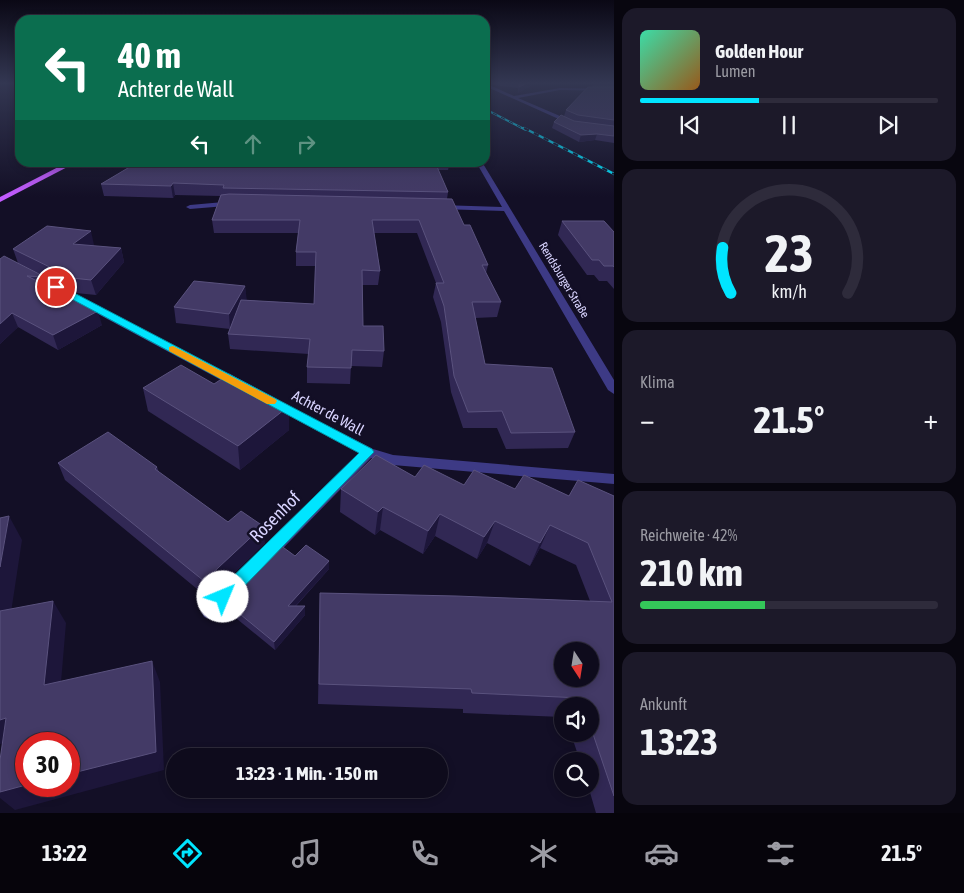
<!DOCTYPE html>
<html lang="de">
<meta charset="utf-8">
<style>
:root{--surface:#0e0b1c;--page:#1c1929;--text:#f1f3f6;--muted:#9b9ba3;--line:#2e2b3b;--accent:#00e5ff}
body{margin:0;font-family:"Asap Condensed",sans-serif;background:var(--page);color:var(--text);height:100vh;display:flex;flex-direction:column;font-size:19px;white-space:nowrap}
*{box-sizing:border-box;margin:0}
p{font-size:16px;color:var(--muted)}
.icon{flex:none;width:28px;height:28px;fill:none;stroke:currentColor;stroke-width:2;stroke-linecap:round;stroke-linejoin:round}
.map{position:relative;flex:1;overflow:hidden}
.details{display:flex;flex-direction:column;gap:8px;padding:8px;background:#08060f;width:350px}
.details>*{flex:none}
.banner{position:absolute;left:15px;top:15px;width:475px;height:152px;border-radius:15px;box-shadow:0 2px 8px #0003,0 0 0 1px var(--line);background:#0b6e4f;color:#fff;overflow:hidden}
.needle{width:32px;rotate:168deg}
.fabs{position:absolute;left:554px;top:642px;display:grid;gap:10px}
.fabs a{display:grid;place-items:center;width:45px;height:45px;border-radius:50%;background:var(--surface);box-shadow:0 2px 8px #0003,0 0 0 1px var(--line);font-size:25px}
.speed{position:absolute;left:15px;top:732px;display:flex;gap:10px;font-size:25px;font-weight:700;text-align:center}
.speed>*{display:grid;place-content:center;width:65px;height:65px;border-radius:50%;background:var(--surface);box-shadow:0 2px 8px #0003,0 0 0 1px var(--line);line-height:1}
.speed .limit{border:8px solid #d22;background:#fff;color:#111}
.pin{position:absolute;display:grid;place-items:center;width:42px;height:42px;color:#fff;margin:-21px;border:2px solid #fff;border-radius:50%;box-shadow:0 1px 5px #0007}
.me{position:absolute;width:55px;margin:-28px;rotate:45deg;stroke-linejoin:round;filter:drop-shadow(0 0 4px #0008)}
.turn{display:flex;align-items:center;gap:18px;height:105px;padding:0 20px;font-size:22px}
.turn .icon{width:65px;height:65px;stroke-width:2.5}
.turn b{display:block;font-size:35px;line-height:42px}
.lanes{display:flex;align-items:center;height:48px;padding:0 20px;background:#0003;justify-content:center;gap:25px;direction:ltr}
.lanes .off{opacity:.35}
.big{font-size:38px;font-weight:700;line-height:1.1}
.details .widget{flex:1;display:flex;flex-direction:column;justify-content:center;gap:8px;min-width:0;padding:0 18px;border-radius:15px;background:var(--page)}
.details .dial{align-items:center;gap:0}
.dial svg{height:130px;overflow:visible;fill:none;stroke:var(--line);stroke-width:7;stroke-linecap:round;text-anchor:middle}
.dial text{fill:var(--text);stroke:none}
.song{display:flex;align-items:center;gap:15px}
.cover{width:60px;height:60px;border-radius:8px;background:linear-gradient(135deg,hsl(160 70% 55%),hsl(30 70% 35%))}
.played{height:5px;border-radius:2px;background:linear-gradient(90deg,var(--accent) 40%,var(--line) 40%)}
.keys{display:flex;justify-content:space-around;direction:ltr}
.heat{display:flex;justify-content:space-between;align-items:center;font-size:28px;direction:ltr}
.charge{height:8px;border-radius:4px;background:linear-gradient(90deg,#34c759 42%,var(--line) 0)}
.trip{position:absolute;left:166px;top:748px;width:282px;height:50px;border-radius:25px;background:var(--surface);box-shadow:0 2px 8px #0003,0 0 0 1px var(--line);font-weight:700;line-height:50px;text-align:center}
.menu{display:flex;height:80px;justify-content:space-around;align-items:center;background:#06040b;color:var(--muted)}
.menu .icon{width:35px;height:35px}
.menu .on{color:var(--accent)}
.menu b{font-size:22px;color:var(--text)}
main{display:flex;flex:1;min-height:0}
.map>svg:first-child{display:block}
</style>
<main>
<div class="map">
<svg width="614" height="813" viewBox="0 0 614 813">
<rect width="100%" height="100%" fill="#130f26"/>
<g fill="none" stroke-linecap="round" stroke-linejoin="round">
<g fill="#3d3a85" fill-rule="evenodd">
<path d="M485 83 514 96 560 88 614 89V91L560 90 518 98 574 122 572 125 485 86Z"/>
<path d="M476 162H482L614 380V394L608 390 504 211 440 209 436 207 440 205 502 207Z"/>
<path d="M235 201H238V205L190 209 186 207 190 205Z"/>
<path d="M32 272 242 381 244 384 238 388 234 387 29 277V273Z"/>
<path d="M273 398 373 449 393 455 614 474V484L393 465 371 458 216 617 210 619 204 617 201 611 204 605 359 453 269 405 267 402 269 399Z"/>
</g>
<path fill="#c25bff" fill-rule="evenodd" d="M68 162H77L0 202V197Z"/>
<defs>
<path id="rail-far1" d="M485 109 526 130"/>
<path id="rail" d="M524 128 614 174"/>
</defs>
<use href="#rail-far1" stroke="#00e5ff" stroke-width="2"/>
<use href="#rail" stroke="#00e5ff" stroke-width="2.5"/>
<use href="#rail-far1" stroke="#130f26" stroke-width="1" stroke-dasharray="4.5" stroke-linecap="butt"/>
<use href="#rail" stroke="#130f26" stroke-width="2" stroke-dasharray="5.5" stroke-linecap="butt"/>
</g>
<g fill="#312854">
<path d="M489 83H536L518 93V88L494 85Z"/>
<path d="M593 83H614V143L595 140 579 142 552 128 554 122 564 116 566 110 592 87Z"/>
<path d="M138 162H450L448 170H438L448 192 447 199 488 265 486 273 501 302 497 317 475 318 485 364 575 432 568 448 506 449 497 428H463L451 392 441 322 433 297 436 283 417 233H374L380 271 378 285H362L363 326 384 351 382 367 351 366 350 384 307 383V367L309 354 230 349 228 334 230 329 176 323 174 307 245 286 246 300 314 304 315 266H296V252L298 233H214L212 220 220 196 175 195 173 198 104 196 101 184Z"/>
<path d="M562 221 614 232V289L607 281H599L594 275H587L558 235Z"/>
<path d="M94 245 93 246 121 248 124 262 96 295 76 293 18 263 13 249Z"/>
<path d="M0 259 45 277 48 286 102 325 58 350 18 327 0 344Z"/>
<path d="M214 384 289 406V430L240 470 148 411 143 388Z"/>
<path d="M58 463 157 467 159 472 228 522 265 543 208 598 65 480Z"/>
<path d="M415 477 464 485 515 489 569 496H614V813H596L589 789H590V761H580L571 734H590V706H562V717L463 713V709L318 704 320 593 590 601 576 565 540 548 530 566 487 543 477 559 435 536 423 554 380 530 375 535 340 512 341 489Z"/>
<path d="M295 556 329 561V569L296 606H305V615L275 650 226 610 224 601Z"/>
</g>
<g fill="#1d163a">
<path d="M527 83H536L518 93 519 87Z"/>
<path d="M597 134 595 140 579 142 581 135Z"/>
<path d="M173 183 175 195 173 198 171 186Z"/>
<path d="M91 231 94 245 77 259 73 244Z"/>
<path d="M121 248 124 262 96 295 91 280Z"/>
<path d="M245 286 247 301 230 330 229 314Z"/>
<path d="M98 311 102 325 58 350 53 335Z"/>
<path d="M12 313 18 327 0 344V324Z"/>
<path d="M289 406V430L240 470 238 446Z"/>
<path d="M383 507 380 530 375 535 378 512Z"/>
<path d="M440 514 435 536 423 554 428 531Z"/>
<path d="M9 516 22 540 7 639 0 641V567Z"/>
<path d="M495 521 487 543 477 559 484 537Z"/>
<path d="M550 525 540 548 530 566 540 543Z"/>
<path d="M263 526 265 543 208 598 204 581Z"/>
<path d="M329 561V569L288 614V606Z"/>
<path d="M53 601 66 623 59 706 44 685Z"/>
<path d="M305 606V615L275 650 274 642Z"/>
<path d="M152 661 160 682 164 770 15 810 0 798V792L26 785V786H69V774Z"/>
<path d="M6 718 23 738 0 744V720Z"/>
</g>
<g fill="#433a66" stroke="#5a527e" fill-rule="evenodd">
<path d="M519 83H527L519 87Z"/>
<path d="M588 87H614V120L578 115 566 110Z"/>
<path d="M561 115 574 121 614 126V136L597 134 581 135 554 122Z"/>
<path d="M138 162H435L448 192 223 188 224 185 173 183 171 186 101 184Z"/>
<path d="M229 194 452 199 464 225H470L488 265H482L501 302H472L485 364 552 368 575 432 511 433 502 411 468 412 454 376 444 306 436 283H444L419 220H372L380 271 362 270 363 326H383L384 351 352 350 351 368 307 367 310 339 228 334 241 300 314 304 316 252H296L300 220H212L221 195Z"/>
<path d="M562 221H604L614 232V267L613 266H604L599 260H592Z"/>
<path d="M47 226 91 231 73 244 121 248 91 280 72 278 13 249Z"/>
<path d="M4 256 45 277 27 276 98 311 53 335 12 313 0 324V259Z"/>
<path d="M194 281 245 286 229 314 174 307Z"/>
<path d="M181 365 214 384 229 374 289 406 238 446 143 388Z"/>
<path d="M108 432 157 467 155 469 228 522 241 511 263 526 204 581 58 463Z"/>
<path d="M376 455 415 477 424 465 464 485 474 470 515 489 524 475 569 496 578 480 614 496V796L590 725V706H584L581 698 472 693 471 689 319 684 320 593 456 596 612 602 588 543 550 525 540 543 495 521 484 537 440 514 428 531 383 507 378 512 341 489ZM562 651H590V679H562Z"/>
<path d="M9 516 0 567V518Z"/>
<path d="M280 545 295 556 306 545 329 561 288 606H305L274 642 224 601Z"/>
<path d="M53 601 44 685 152 661 156 752 69 774V744H26V785L0 792V760L6 718 0 720V611Z"/>
</g>
<linearGradient id="sky" x2="0" y2="1"><stop stop-color="#0a0815"/><stop offset="0.42" stop-color="#333752"/><stop offset="1" stop-color="#333752" stop-opacity="0"/></linearGradient>
<rect width="614" height="197" fill="url(#sky)"/>
<path fill="#00e5ff" stroke="#0095a6" d="M53 285H59L372 449 374 452 229 602 223 605 217 602 215 597 217 592 359 453 53 289Z"/>
<path fill="#f59e0b" d="M173 346 275 399 277 401 275 404H267L169 351V347Z"/>
<g text-anchor="middle" stroke-width="5" stroke-linejoin="round" paint-order="stroke">
<g font-size="12" fill="#d9d4ff" stroke="#130f26">
<text transform="translate(564 280) rotate(59)" y="4">Rendsburger Straße</text>
</g>
<g font-size="15" fill="#d9d4ff" stroke="#130f26">
<text transform="translate(328 413) rotate(28)" y="5">Achter de Wall</text>
</g>
<g font-size="18" fill="#d9d4ff" stroke="#130f26">
<text transform="translate(275 517) rotate(-45)" y="6">Rosenhof</text>
</g>
</g>
</svg>
<div class="fabs">
<a><svg class="needle" viewBox="-14 -14 28 28"><path d="M0-13l5 13h-10z" fill="#e53935"/><path d="M0 13l5-13h-10z" fill="#9b9ba3"/></svg></a>
<a><svg class="icon" aria-label="sound" viewBox="0 0 24 24"><path d="M4 9h4l5-4v14l-5-4H4zM17 9q2 3 0 6"/></svg></a>
<a><svg class="icon" aria-label="search" viewBox="0 0 24 24"><circle cx="10" cy="10" r="6"/><path d="M15 15l6 6"/></svg></a>
</div>
<div class="speed"><div class="limit">30</div></div>
<div class="pin" style="left:56px;top:287px;background:#d93025"><svg class="icon" aria-label="arrive" viewBox="0 0 24 24"><path d="M6 21V4h12l-3 4 3 4H6"/></svg></div>
<svg class="me" style="left:223px;top:597px" viewBox="-20 -20 40 40"><circle r="19" fill="#fff"/><path d="M0-13L10 11 0 6-10 11z" fill="#00e5ff"/></svg>
<div class="trip">13:23 · 1 Min. · 150 m</div>
<div class="banner">
<div class="turn"><svg class="icon" aria-label="left" viewBox="0 0 24 24"><path d="M17 20v-9H6M10 6l-5 5 5 5"/></svg><div><b>40 m</b>Achter de Wall</div></div>
<div class="lanes"><svg class="icon" aria-label="left" viewBox="0 0 24 24"><path d="M17 20v-9H6M10 6l-5 5 5 5"/></svg><svg class="icon off" aria-label="ahead" viewBox="0 0 24 24"><path d="M12 20V5M6 11l6-6 6 6"/></svg><svg class="icon off" aria-label="right" viewBox="0 0 24 24"><path d="M7 20v-9h11M14 6l5 5-5 5"/></svg></div>
</div>
</div>
<section class="details">
<div class="widget">
<div class="song"><i class="cover"></i><div><b>Golden Hour</b><p>Lumen</p></div></div>
<div class="played"></div>
<div class="keys"><svg class="icon" aria-label="previous" viewBox="0 0 24 24"><path d="M18 5L8 12l10 7zM5 5v14"/></svg><svg class="icon" aria-label="pause" viewBox="0 0 24 24"><path d="M8 5v14M16 5v14"/></svg><svg class="icon" aria-label="next" viewBox="0 0 24 24"><path d="M6 5l10 7-10 7zM19 5v14"/></svg></div>
</div>
<div class="widget dial"><svg viewBox="0 0 100 80">
<path d="M14 69A42 42 0 1 1 86 69"/>
<path d="M14 69A42 42 0 0 1 9 41" stroke="#00e5ff"/>
<text x="50" y="56" font-size="32" font-weight="700">23</text>
<text x="50" y="72" font-size="11">km/h</text>
</svg></div>
<div class="widget"><p>Klima</p>
<div class="heat"><a>−</a><b class="big">21.5°</b><a>+</a></div>
</div>
<div class="widget"><p>Reichweite · 42%</p><b class="big">210 km</b><div class="charge"></div></div>
<div class="widget"><p>Ankunft</p><b class="big">13:23</b></div>
</section>
</main>
<nav class="menu">
<b>13:22</b>
<svg class="icon on" aria-label="directions" viewBox="0 0 24 24"><path d="M12 3l9 9-9 9-9-9zM9 14v-3h6M13 9l2 2-2 2"/></svg>
<svg class="icon" aria-label="music" viewBox="0 0 24 24"><path d="M9 18V5l10-2v13"/><circle cx="6" cy="18" r="3"/><circle cx="16" cy="16" r="3"/></svg>
<svg class="icon" aria-label="phone" viewBox="0 0 24 24"><path d="M5 4h4l2 5-3 2q2 4 5 5l2-3 5 2v4C11 20 4 13 5 4z"/></svg>
<svg class="icon" aria-label="climate" viewBox="0 0 24 24"><path d="M12 3v18M4 7l16 10M4 17L20 7"/></svg>
<svg class="icon" aria-label="car" viewBox="0 0 24 24"><path d="M5 17H2v-5l4-1 3-4h7l3 4 3 1v5h-3M9 17h6M6 11h13"/><circle cx="7" cy="17" r="2"/><circle cx="17" cy="17" r="2"/></svg>
<svg class="icon" aria-label="filters" viewBox="0 0 24 24"><path d="M4 7h16M4 17h16"/><circle cx="9" cy="7" r="2"/><circle cx="15" cy="17" r="2"/></svg>
<b>21.5°</b>
</nav>
